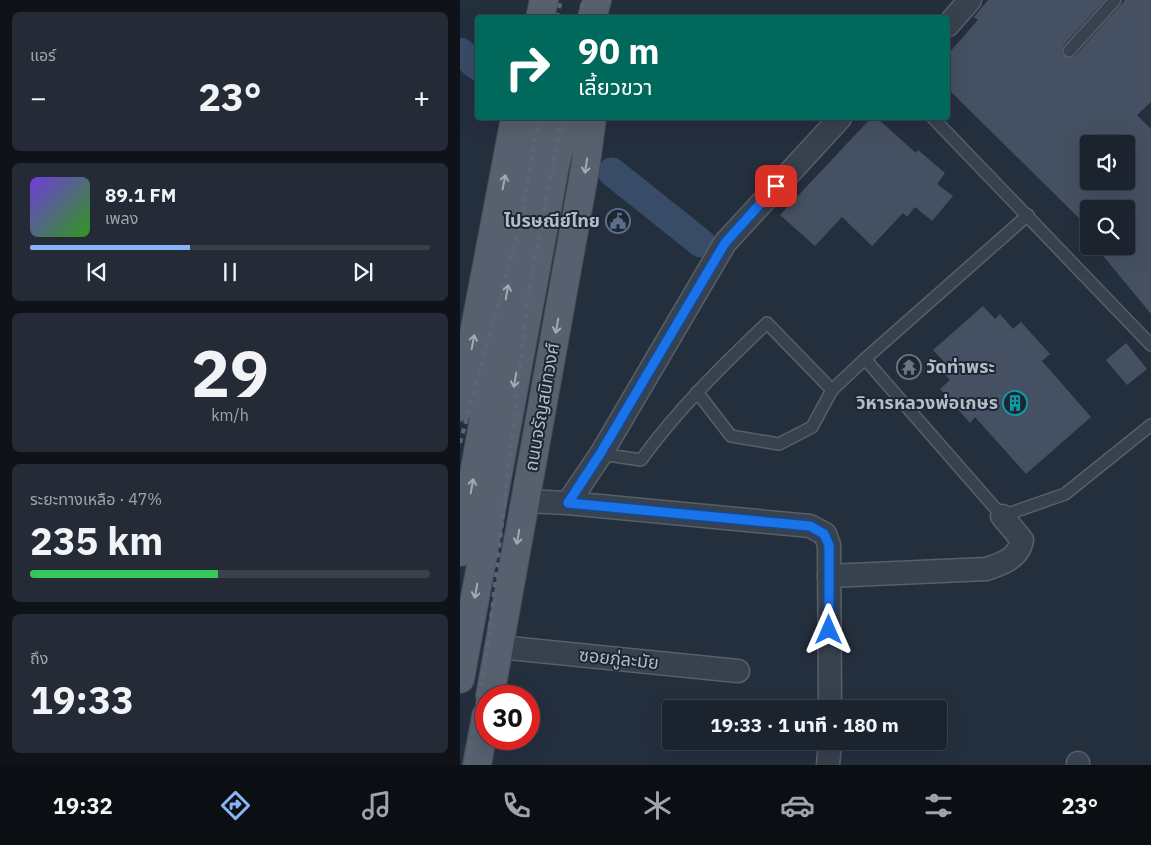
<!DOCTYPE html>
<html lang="th">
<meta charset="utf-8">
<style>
:root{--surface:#1b232e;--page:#242b36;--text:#f1f3f6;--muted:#a0a4aa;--line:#39404a;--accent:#8ab4f8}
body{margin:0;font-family:"IBM Plex Sans","Noto Sans Thai",sans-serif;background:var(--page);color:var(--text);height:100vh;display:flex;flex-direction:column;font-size:19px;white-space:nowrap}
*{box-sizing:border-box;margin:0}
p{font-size:16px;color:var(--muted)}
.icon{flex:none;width:28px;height:28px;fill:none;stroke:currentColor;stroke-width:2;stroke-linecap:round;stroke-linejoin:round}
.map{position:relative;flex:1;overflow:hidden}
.side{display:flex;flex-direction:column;gap:12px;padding:12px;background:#0f1319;width:460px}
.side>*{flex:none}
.banner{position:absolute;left:15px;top:15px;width:475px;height:105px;border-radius:5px;box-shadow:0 5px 20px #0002,0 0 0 1px var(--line);background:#00695c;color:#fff;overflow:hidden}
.controls{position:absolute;left:620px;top:135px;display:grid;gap:10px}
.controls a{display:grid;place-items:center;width:55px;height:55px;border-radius:5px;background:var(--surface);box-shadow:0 5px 20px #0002,0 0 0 1px var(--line);font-size:25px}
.speed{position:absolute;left:15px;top:685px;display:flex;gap:10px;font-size:25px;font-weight:700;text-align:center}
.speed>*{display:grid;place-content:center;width:65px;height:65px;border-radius:50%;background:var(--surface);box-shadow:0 5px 20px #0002,0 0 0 1px var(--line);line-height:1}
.speed .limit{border:8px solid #d22;background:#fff;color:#111}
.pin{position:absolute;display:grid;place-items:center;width:42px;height:42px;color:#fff;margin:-21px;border-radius:10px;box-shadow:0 2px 8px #0006}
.me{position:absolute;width:55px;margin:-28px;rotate:0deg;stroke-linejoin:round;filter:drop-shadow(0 0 4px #0008)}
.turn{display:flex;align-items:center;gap:18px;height:105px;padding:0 20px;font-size:22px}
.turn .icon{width:65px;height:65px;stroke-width:2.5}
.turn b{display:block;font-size:35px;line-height:42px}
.big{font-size:38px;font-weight:800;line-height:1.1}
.side .card{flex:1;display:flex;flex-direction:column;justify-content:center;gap:8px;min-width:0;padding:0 18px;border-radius:8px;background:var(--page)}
.side .dial{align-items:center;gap:0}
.dial b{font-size:65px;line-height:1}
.song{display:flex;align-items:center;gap:15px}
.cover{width:60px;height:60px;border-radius:8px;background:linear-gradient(135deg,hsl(260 70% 55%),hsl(110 70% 35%))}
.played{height:5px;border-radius:2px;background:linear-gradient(90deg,var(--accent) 40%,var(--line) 40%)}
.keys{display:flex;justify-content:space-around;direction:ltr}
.heat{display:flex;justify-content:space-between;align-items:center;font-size:28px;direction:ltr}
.charge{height:8px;border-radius:4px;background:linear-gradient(90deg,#34c759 47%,var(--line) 0)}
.trip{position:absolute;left:202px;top:700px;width:285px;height:50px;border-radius:5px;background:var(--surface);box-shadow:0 5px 20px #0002,0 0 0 1px var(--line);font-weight:800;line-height:50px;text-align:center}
.tab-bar{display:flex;height:80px;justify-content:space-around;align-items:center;background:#0b0e12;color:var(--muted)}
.tab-bar .icon{width:35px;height:35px}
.tab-bar .current{color:var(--accent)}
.tab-bar b{font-size:22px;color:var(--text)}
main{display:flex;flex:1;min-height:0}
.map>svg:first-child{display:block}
</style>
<main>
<section class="side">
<div class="card"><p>แอร์</p>
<div class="heat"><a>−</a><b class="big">23°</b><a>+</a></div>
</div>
<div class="card">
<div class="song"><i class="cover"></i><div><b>89.1 FM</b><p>เพลง</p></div></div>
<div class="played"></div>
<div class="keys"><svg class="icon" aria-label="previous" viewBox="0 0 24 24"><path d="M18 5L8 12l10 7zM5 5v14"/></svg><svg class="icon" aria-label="pause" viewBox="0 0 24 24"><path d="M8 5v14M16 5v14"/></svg><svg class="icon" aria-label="next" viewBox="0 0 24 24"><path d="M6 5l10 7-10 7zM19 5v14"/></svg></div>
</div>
<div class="card dial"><b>29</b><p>km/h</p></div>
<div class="card"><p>ระยะทางเหลือ · 47%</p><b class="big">235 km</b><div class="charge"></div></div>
<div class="card"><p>ถึง</p><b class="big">19:33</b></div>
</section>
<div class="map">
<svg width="691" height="765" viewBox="0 0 691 765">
<rect width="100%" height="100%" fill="#242f3e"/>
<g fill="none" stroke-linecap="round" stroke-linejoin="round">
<g stroke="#394c67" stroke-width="29">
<path d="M0 52 18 66"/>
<path d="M152 172 241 243"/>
</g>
</g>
<g fill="#455162" fill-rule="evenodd">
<path d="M528 0H645L603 46 602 54 608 58 615 56 665 0H691V102L677 115 691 129V314L635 246H666V209H629V228L488 89V54L518 20 514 17ZM629 144H666V181H629Z"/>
<path d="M411 118H417L456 153 458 150 485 173 477 184 493 196 472 221 455 207 447 217 443 213 412 246 382 217 355 246 320 215Z"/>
<path d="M523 306 535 319 540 314 553 329 561 322 590 354 582 361 631 417 566 474 515 417 510 423 480 389 490 380 481 370 487 365 473 350Z"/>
<path d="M666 343 687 369 667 385 646 360Z"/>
</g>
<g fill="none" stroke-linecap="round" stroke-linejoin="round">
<defs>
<g id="lane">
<path d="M609 51 655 0"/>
<path d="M473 118 691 345"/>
<path d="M405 359 568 215"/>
<path d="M237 392 271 436 319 444 352 427 372 390"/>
<path d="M141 454 181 460C218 409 262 366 307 323L372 390 405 359 542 516 605 494 691 425"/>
</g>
<g id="street">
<path d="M488 25 510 0"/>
<path d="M65 501 108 503 350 526 365 534 369 545 370 709"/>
<path d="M108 503 141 454 265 243 380 118"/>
<path d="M369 576 526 569C542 564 559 558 562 540L542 516"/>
<path d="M39 647 278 671"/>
<path d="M618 763V765"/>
<path d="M368 765 370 741"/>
</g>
<g id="primary">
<path d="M80 18 84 0"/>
<path d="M132 18 137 0"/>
<path d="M0 407 55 118"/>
<path d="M0 552 78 118"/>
<path d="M0 679 95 165 107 118"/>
<path d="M30 696 125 169 132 118"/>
<path d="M17 765 26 716"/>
</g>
</defs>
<use href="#lane" stroke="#565f6c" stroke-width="14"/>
<use href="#street" stroke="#565f6c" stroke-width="25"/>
<use href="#primary" stroke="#414a57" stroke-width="30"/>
<use href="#lane" stroke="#38414e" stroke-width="11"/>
<use href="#street" stroke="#38414e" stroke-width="22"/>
<use href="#primary" stroke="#56606e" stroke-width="28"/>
<g stroke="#5a6575" stroke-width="4" stroke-dasharray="5 5" stroke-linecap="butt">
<path d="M97 18 101 0"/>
<path d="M120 18 123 0"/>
<path d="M0 443 60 226 79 118"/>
<path d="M7 765 29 637 69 289 102 118"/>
</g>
</g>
<defs><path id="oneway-shaft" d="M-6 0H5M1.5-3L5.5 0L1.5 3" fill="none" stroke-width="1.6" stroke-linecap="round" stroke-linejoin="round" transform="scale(1.25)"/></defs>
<g stroke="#a1aab7">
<use href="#oneway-shaft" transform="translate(126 166) rotate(99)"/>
<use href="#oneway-shaft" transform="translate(44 182) rotate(-79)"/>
<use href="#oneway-shaft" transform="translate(47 292) rotate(-80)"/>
<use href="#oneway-shaft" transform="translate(97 326) rotate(100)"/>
<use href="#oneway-shaft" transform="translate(13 342) rotate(-79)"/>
<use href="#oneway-shaft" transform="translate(55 380) rotate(100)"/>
<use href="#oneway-shaft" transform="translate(12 486) rotate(-80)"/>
<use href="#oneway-shaft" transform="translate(58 537) rotate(100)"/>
<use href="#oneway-shaft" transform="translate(16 591) rotate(100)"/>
</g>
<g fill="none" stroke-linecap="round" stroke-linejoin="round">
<defs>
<path id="route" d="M316 186 265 243 140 454 108 503 350 526 364 534 369 545V630"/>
</defs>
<use href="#route" stroke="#114b97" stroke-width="12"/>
<use href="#route" stroke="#1a73e8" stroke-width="9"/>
</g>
<defs>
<symbol id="civic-ring" viewBox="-11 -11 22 22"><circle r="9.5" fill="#1d2633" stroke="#5c6f8a" stroke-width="1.5"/><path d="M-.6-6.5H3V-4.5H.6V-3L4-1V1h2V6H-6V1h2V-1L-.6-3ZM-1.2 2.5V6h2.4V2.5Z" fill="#5c6f8a"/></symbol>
<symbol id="temple-ring" viewBox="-11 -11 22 22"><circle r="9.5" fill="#1d2633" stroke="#6b7280" stroke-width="1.5"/><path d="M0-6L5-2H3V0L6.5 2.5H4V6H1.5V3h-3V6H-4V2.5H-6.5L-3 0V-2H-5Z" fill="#6b7280"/></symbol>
<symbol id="building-ring" viewBox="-11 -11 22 22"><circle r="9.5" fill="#1d2633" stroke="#0f9aa8" stroke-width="1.5"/><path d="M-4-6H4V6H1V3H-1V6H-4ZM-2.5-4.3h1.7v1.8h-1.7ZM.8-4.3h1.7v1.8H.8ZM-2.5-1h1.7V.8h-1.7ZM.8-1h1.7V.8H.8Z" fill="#0f9aa8"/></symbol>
</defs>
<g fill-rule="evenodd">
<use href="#civic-ring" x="144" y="207" width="28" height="28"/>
<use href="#temple-ring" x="435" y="353" width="28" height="28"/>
<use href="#building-ring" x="541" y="389" width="28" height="28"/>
</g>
<g text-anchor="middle" stroke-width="4" stroke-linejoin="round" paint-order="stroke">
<g font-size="18" font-weight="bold" fill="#b4bcc9" stroke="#1d2633" text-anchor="end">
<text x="140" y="227">ไปรษณีย์ไทย</text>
<text x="466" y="373" text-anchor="start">วัดท่าพระ</text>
<text x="538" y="409">วิหารหลวงพ่อเกษร</text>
</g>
<g font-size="18" fill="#b4bcc9" stroke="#1d2633">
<text transform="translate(82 407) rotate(-80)" y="6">ถนนจรัญสนิทวงศ์</text>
<text transform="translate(159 659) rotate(6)" y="6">ซอยภู่ละมัย</text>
</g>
</g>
</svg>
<div class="controls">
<a><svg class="icon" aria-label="sound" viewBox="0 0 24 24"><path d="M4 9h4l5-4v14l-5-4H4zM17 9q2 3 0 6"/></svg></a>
<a><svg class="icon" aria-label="search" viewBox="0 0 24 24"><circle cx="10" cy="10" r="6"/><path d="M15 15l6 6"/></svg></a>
</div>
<div class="speed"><div class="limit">30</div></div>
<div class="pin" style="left:316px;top:186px;background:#d93025"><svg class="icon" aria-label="arrive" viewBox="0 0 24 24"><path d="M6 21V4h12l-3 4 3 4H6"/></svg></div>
<svg class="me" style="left:369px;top:630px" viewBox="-20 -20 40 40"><path d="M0-17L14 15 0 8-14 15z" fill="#1a73e8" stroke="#fff" stroke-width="4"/></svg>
<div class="trip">19:33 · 1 นาที · 180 m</div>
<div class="banner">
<div class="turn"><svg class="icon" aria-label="right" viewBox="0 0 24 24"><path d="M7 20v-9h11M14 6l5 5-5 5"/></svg><div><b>90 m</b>เลี้ยวขวา</div></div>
</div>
</div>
</main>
<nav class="tab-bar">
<b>19:32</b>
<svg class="icon current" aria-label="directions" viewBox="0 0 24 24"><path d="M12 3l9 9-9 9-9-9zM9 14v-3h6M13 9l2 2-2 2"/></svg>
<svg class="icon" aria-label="music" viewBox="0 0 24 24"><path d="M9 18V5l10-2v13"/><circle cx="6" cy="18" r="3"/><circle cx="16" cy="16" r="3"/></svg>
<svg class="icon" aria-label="phone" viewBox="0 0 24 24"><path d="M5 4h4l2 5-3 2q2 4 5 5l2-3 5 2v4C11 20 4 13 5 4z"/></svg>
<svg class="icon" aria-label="climate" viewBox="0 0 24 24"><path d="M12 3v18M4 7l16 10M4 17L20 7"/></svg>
<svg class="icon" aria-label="car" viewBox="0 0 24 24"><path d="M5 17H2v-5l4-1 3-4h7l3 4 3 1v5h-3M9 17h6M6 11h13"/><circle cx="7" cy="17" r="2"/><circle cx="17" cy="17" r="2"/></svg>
<svg class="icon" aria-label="filters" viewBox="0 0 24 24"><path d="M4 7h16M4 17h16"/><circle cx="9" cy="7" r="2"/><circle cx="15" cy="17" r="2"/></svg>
<b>23°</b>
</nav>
